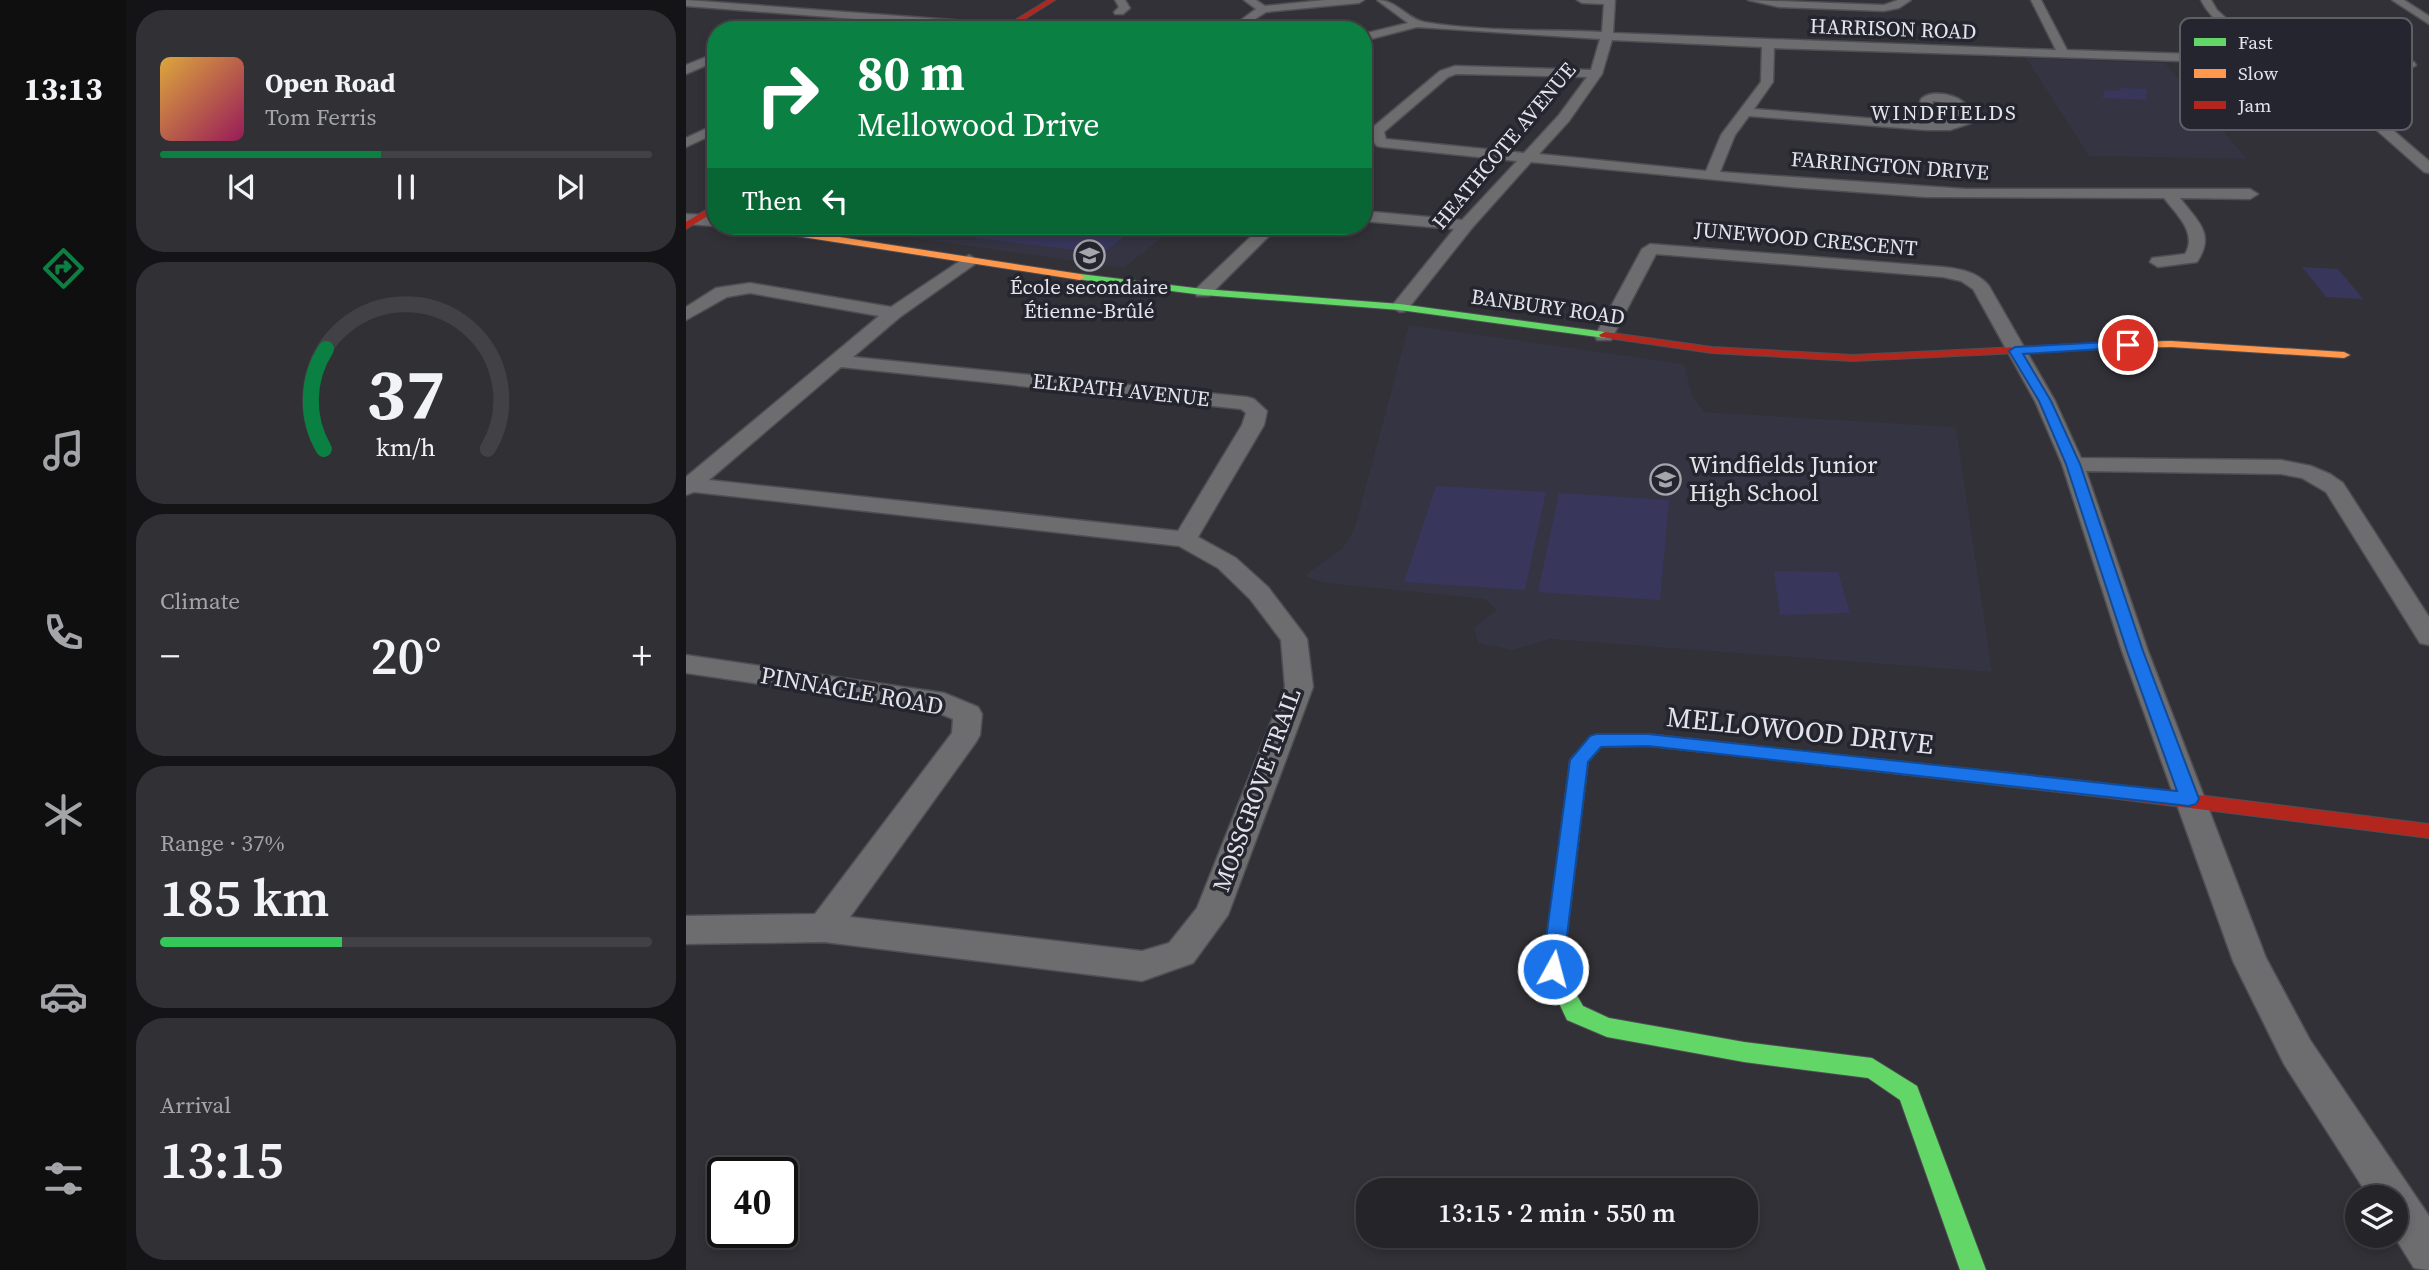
<!DOCTYPE html>
<meta charset="utf-8">
<style>
:root{--surface:#252529;--page:#313135;--text:#f1f3f6;--muted:#a3a5a8;--line:#424246;--accent:#0b8043}
body{margin:0;font-family:"Source Serif 4",serif;background:var(--page);color:var(--text);height:100vh;display:flex;flex-direction:column;font-size:26px;white-space:nowrap}
*{box-sizing:border-box;margin:0}
p{font-size:23px;color:var(--muted)}
.icon{flex:none;width:38px;height:38px;fill:none;stroke:currentColor;stroke-width:2;stroke-linecap:round;stroke-linejoin:round}
.map{position:relative;flex:1;overflow:hidden}
.side{display:flex;flex-direction:column;gap:10px;padding:10px;background:#141417;width:560px}
.side>*{flex:none}
.guide{position:absolute;left:21px;top:21px;width:665px;height:214px;border-radius:28px;box-shadow:0 4px 10px #0003,0 0 0 2px var(--line);background:#0b8043;color:#fff;overflow:hidden}
.buttons{position:absolute;left:1659px;top:1185px;display:grid;gap:14px}
.buttons a{display:grid;place-items:center;width:63px;height:63px;border-radius:50%;background:var(--surface);box-shadow:0 4px 10px #0003,0 0 0 2px var(--line);font-size:35px}
.speed{position:absolute;left:21px;top:1157px;display:flex;gap:14px;font-size:35px;font-weight:700;text-align:center}
.speed>*{display:grid;place-content:center;width:91px;height:91px;border-radius:50%;background:var(--surface);box-shadow:0 4px 10px #0003,0 0 0 2px var(--line);line-height:1}
.speed .limit{border:4px solid #111;border-radius:10px;background:#fff;color:#111}
.pin{position:absolute;display:grid;place-items:center;width:60px;height:60px;color:#fff;margin:-30px;border:4px solid #fff;border-radius:50%;box-shadow:0 2px 7px #0007}
.me{position:absolute;width:77px;margin:-38px;rotate:7deg;stroke-linejoin:round;filter:drop-shadow(0 0 5px #0008)}
.turn{display:flex;align-items:center;gap:24px;height:147px;padding:0 35px;font-size:32px}
.turn .icon{width:91px;height:91px;stroke-width:2.5}
.turn b{display:block;font-size:49px;line-height:60px}
.then{display:flex;align-items:center;height:66px;padding:0 35px;background:#0003;gap:14px;font-size:26px}
.big{font-size:52px;font-weight:600;line-height:1.1}
.side .widget{flex:1;display:flex;flex-direction:column;justify-content:center;gap:10px;min-width:0;padding:0 24px;border-radius:28px;background:var(--page)}
.side .dial{align-items:center;gap:0}
.dial svg{height:182px;overflow:visible;fill:none;stroke:var(--line);stroke-width:7;stroke-linecap:round;text-anchor:middle}
.dial text{fill:var(--text);stroke:none}
.song{display:flex;align-items:center;gap:21px}
.cover{width:84px;height:84px;border-radius:10px;background:linear-gradient(135deg,hsl(40 70% 55%),hsl(330 70% 35%))}
.played{height:7px;border-radius:4px;background:linear-gradient(90deg,var(--accent) 45%,var(--line) 45%)}
.keys{display:flex;justify-content:space-around;direction:ltr}
.heat{display:flex;justify-content:space-between;align-items:center;font-size:38px;direction:ltr}
.charge{height:10px;border-radius:5px;background:linear-gradient(90deg,#34c759 37%,var(--line) 0)}
.trip{position:absolute;left:670px;top:1178px;width:402px;height:70px;border-radius:28px;background:var(--surface);box-shadow:0 4px 10px #0003,0 0 0 2px var(--line);font-weight:600;line-height:70px;text-align:center}
main{display:flex;flex:1;min-height:0}
.tab-bar{display:flex;flex-direction:column;width:126px;justify-content:space-around;align-items:center;background:#0f0f10;color:var(--muted)}
.tab-bar .icon{width:49px;height:49px}
.tab-bar .selected{color:var(--accent)}
.tab-bar b{font-size:32px;color:var(--text)}
.map>svg:first-child{display:block}
</style>
<main>
<nav class="tab-bar">
<b>13:13</b>
<svg class="icon selected" aria-label="directions" viewBox="0 0 24 24"><path d="M12 3l9 9-9 9-9-9zM9 14v-3h6M13 9l2 2-2 2"/></svg>
<svg class="icon" aria-label="music" viewBox="0 0 24 24"><path d="M9 18V5l10-2v13"/><circle cx="6" cy="18" r="3"/><circle cx="16" cy="16" r="3"/></svg>
<svg class="icon" aria-label="phone" viewBox="0 0 24 24"><path d="M5 4h4l2 5-3 2q2 4 5 5l2-3 5 2v4C11 20 4 13 5 4z"/></svg>
<svg class="icon" aria-label="climate" viewBox="0 0 24 24"><path d="M12 3v18M4 7l16 10M4 17L20 7"/></svg>
<svg class="icon" aria-label="car" viewBox="0 0 24 24"><path d="M5 17H2v-5l4-1 3-4h7l3 4 3 1v5h-3M9 17h6M6 11h13"/><circle cx="7" cy="17" r="2"/><circle cx="17" cy="17" r="2"/></svg>
<svg class="icon" aria-label="filters" viewBox="0 0 24 24"><path d="M4 7h16M4 17h16"/><circle cx="9" cy="7" r="2"/><circle cx="15" cy="17" r="2"/></svg>
</nav>
<section class="side">
<div class="widget">
<div class="song"><i class="cover"></i><div><b>Open Road</b><p>Tom Ferris</p></div></div>
<div class="played"></div>
<div class="keys"><svg class="icon" aria-label="previous" viewBox="0 0 24 24"><path d="M18 5L8 12l10 7zM5 5v14"/></svg><svg class="icon" aria-label="pause" viewBox="0 0 24 24"><path d="M8 5v14M16 5v14"/></svg><svg class="icon" aria-label="next" viewBox="0 0 24 24"><path d="M6 5l10 7-10 7zM19 5v14"/></svg></div>
</div>
<div class="widget dial"><svg viewBox="0 0 100 80">
<path d="M14 69A42 42 0 1 1 86 69"/>
<path d="M14 69A42 42 0 0 1 15 25" stroke="#0b8043"/>
<text x="50" y="56" font-size="32" font-weight="700">37</text>
<text x="50" y="72" font-size="11">km/h</text>
</svg></div>
<div class="widget"><p>Climate</p>
<div class="heat"><a>−</a><b class="big">20°</b><a>+</a></div>
</div>
<div class="widget"><p>Range · 37%</p><b class="big">185 km</b><div class="charge"></div></div>
<div class="widget"><p>Arrival</p><b class="big">13:15</b></div>
</section>
<div class="map">
<svg width="1743" height="1270" viewBox="0 0 1743 1270">
<rect width="100%" height="100%" fill="#313137"/>
<g fill="#343443">
<path d="M1340 58 1479 63 1561 159 1403 156Z"/>
<path d="M142 226H490L438 268Z"/>
<path d="M723 325 998 364 1006 395 1018 412 1270 427 1306 672 865 639 826 650 792 643 788 628 811 610 799 599 639 583 618 576 657 548 668 530Z"/>
</g>
<g fill="#38375b">
<path d="M1436 88 1461 89 1460 100 1416 98 1419 90 1431 91Z"/>
<path d="M307 226H452L417 253 288 238Z"/>
<path d="M1616 267 1652 269 1677 299 1640 297Z"/>
<path d="M750 486 860 492 839 590 718 582Z"/>
<path d="M873 493 983 500 974 600 852 592Z"/>
<path d="M1088 571 1152 572 1164 613 1094 615Z"/>
</g>
<g fill="none" stroke-linecap="round" stroke-linejoin="round">
<defs>
<g id="street">
<path d="M0 0 320 24 326 27 312 30 0 6Z"/>
<path d="M429 0H439L444 8 437 14H429L428 12 433 7Z"/>
<path d="M558 0H570L579 6 639 0H678L673 3 580 12 555 28 549 25 551 23 570 9Z"/>
<path d="M691 0C711 0 720 18 738 22 796 32 857 29 916 32L918 4 896 3 891 0H929L927 33 1370 50 1345 0H1355L1381 50 1602 57C1572 43 1530 32 1515 0H1525L1531 10 1542 20 1622 58 1728 62 1730 65 1724 69 1632 66 1743 161V173L1738 172 1617 65 1088 48 1087 82 1068 109 1230 122 1235 99C1245 89 1273 94 1281 106 1284 110 1284 118 1285 123L1264 130H1240L1063 116 1049 135 1034 172 1280 189H1564L1572 194 1564 199 1494 198C1511 221 1530 233 1511 262L1472 267 1464 262 1466 258 1499 254C1512 233 1490 214 1478 198L1240 197 1104 187 845 162 786 228 720 311 714 312 705 307 768 229 677 221V211L776 220 831 161 696 147 691 146 685 138 686 128 754 71 769 66 905 70 914 39 731 27 677 41V34L722 23ZM926 40 1076 47 1075 82 1035 135 1020 171 853 154 883 121 916 74ZM770 74 901 77 873 115 838 153 700 139 698 132 762 77ZM1247 101 1264 104 1270 109 1271 120 1243 122Z"/>
<path d="M1062 0 1198 5 1212 0H1225L1213 8 1198 11 1093 7Z"/>
<path d="M1706 0H1718L1743 16V24Z"/>
<path d="M30 53V61L0 74V65Z"/>
<path d="M30 124V133L0 147V138Z"/>
<path d="M0 214 30 216V226L0 224Z"/>
<path d="M576 226H593L523 296H511L508 292 511 288Z"/>
<path d="M964 244 1257 267C1274 269 1292 272 1303 286L1369 401 1395 458 1595 460 1625 466 1644 474 1657 483 1743 617V645L1734 643 1640 492 1616 478 1595 474 1400 471 1462 651 1580 958 1624 1040 1743 1216V1270L1728 1268 1708 1236 1710 1197H1683L1598 1064 1547 961 1436 651 1376 464 1349 401 1287 289 1275 281 1257 277 970 254 927 336 925 340H911L909 336 956 249Z"/>
<path d="M283 255 291 260 289 264 214 317 167 357 561 397 568 399 581 411 578 425 512 537 550 558 582 587 617 633 621 639 627 687 542 915 507 963 456 981 138 942 0 944V916L129 914 266 733 267 719 243 709 0 673V655L258 693 292 707 296 714 294 735 290 742 164 917 456 951 483 943 511 908 599 687 595 640 564 599 532 568 493 546 8 492 0 495V477L193 316 64 293 41 297 0 320V307L30 288 64 283 205 307ZM155 367 555 409 560 413 556 425 492 531 23 480Z"/>
</g>
<g id="fast">
<path d="M394 274 517 289 714 304 919 332 925 335 919 338 714 310 517 295 390 279 389 277Z"/>
<path d="M874 975 881 978 897 1006 923 1018 1058 1042 1186 1058 1231 1086 1300 1270H1274L1214 1100 1182 1078 1058 1062 921 1037 881 1020 864 984 867 978Z"/>
</g>
<g id="slow">
<path d="M60 226H82L394 274 399 277 394 280 65 229Z"/>
<path d="M1485 341 1658 352 1664 355 1658 358 1485 347 1436 348 1430 345 1436 342Z"/>
<path d="M1107 750 1408 782 1414 784 1417 789 1414 794 1408 796 1107 762 1101 760 1098 756 1101 752Z"/>
</g>
<g id="jam">
<path d="M362 0H369L321 30H313Z"/>
<path d="M30 204V211L0 229V222Z"/>
<path d="M919 332 1026 347 1167 355 1436 342 1442 345 1436 348 1167 361 1026 353 915 337 913 335Z"/>
<path d="M962 734 1107 750 1113 752 1116 756 1113 760 1107 762 962 746 915 747 902 762 877 969 884 984 881 990 874 993 867 990 857 969 884 760 904 737Z"/>
<path d="M1408 782 1743 824V838L1408 796 1402 794 1399 789 1402 784Z"/>
</g>
</defs>
<use href="#street" stroke="#4e4e53" stroke-width="3"/>
<use href="#fast" stroke="#4e4e53" stroke-width="2"/>
<use href="#slow" stroke="#4e4e53" stroke-width="2"/>
<use href="#jam" stroke="#4e4e53" stroke-width="2"/>
<use href="#street" fill="#6d6d70" fill-rule="evenodd"/>
<use href="#fast" fill="#63d668" fill-rule="evenodd"/>
<use href="#slow" fill="#ff974d" fill-rule="evenodd"/>
<use href="#jam" fill="#b3261e" fill-rule="evenodd"/>
</g>
<path fill="#1a73e8" stroke="#114b97" stroke-width="2" d="M1442 341 1448 345 1446 347 1337 354 1365 401 1394 464 1457 651 1513 799 1510 804 1503 806 962 746 915 747 902 762 877 969 874 975 867 978 859 975 856 969 884 760 904 736 910 734H962L1491 791 1441 651 1380 464 1353 401 1323 351 1329 347Z"/>
<defs>
<symbol id="school-ring" viewBox="-11 -11 22 22"><circle r="9.5" fill="#25252f" stroke="#a5a5ab" stroke-width="1.5"/><path d="M0-5L7-2L0 1L-7-2ZM-4 1L0 2.5L4 1V4Q0 6-4 4Z" fill="#a5a5ab"/></symbol>
</defs>
<g fill-rule="evenodd">
<use href="#school-ring" x="386" y="238" width="35" height="35"/>
<use href="#school-ring" x="962" y="462" width="35" height="35"/>
</g>
<g text-anchor="middle" stroke-width="7" stroke-linejoin="round" paint-order="stroke">
<g font-size="21" fill="#e3e3ea" stroke="#25252f">
<text transform="translate(1207 29) rotate(2)" y="7">HARRISON ROAD</text>
<text transform="translate(818 146) rotate(-50)" y="7">HEATHCOTE AVENUE</text>
<text transform="translate(1204 166) rotate(4)" y="7">FARRINGTON DRIVE</text>
<text transform="translate(1120 239) rotate(5)" y="7">JUNEWOOD CRESCENT</text>
<text transform="translate(862 307) rotate(8)" y="7">BANBURY ROAD</text>
<text transform="translate(435 390) rotate(6)" y="7">ELKPATH AVENUE</text>
</g>
<g font-size="21" letter-spacing="2" fill="#e3e3ea" stroke="#25252f">
<text x="1258" y="120">WINDFIELDS</text>
</g>
<g font-size="21" fill="#e3e3ea" stroke="#25252f">
<text x="403" y="294">École secondaire<tspan x="403" dy="24">Étienne-Brûlé</tspan></text>
</g>
<g font-size="24" fill="#e3e3ea" stroke="#25252f" text-anchor="start">
<text x="1003" y="473">Windfields Junior<tspan x="1003" dy="28">High School</tspan></text>
</g>
<g font-size="24" fill="#e3e3ea" stroke="#25252f">
<text transform="translate(166 691) rotate(10)" y="8">PINNACLE ROAD</text>
<text transform="translate(571 790) rotate(-70)" y="8">MOSSGROVE TRAIL</text>
</g>
<g font-size="28" fill="#e3e3ea" stroke="#25252f">
<text transform="translate(1114 730) rotate(6)" y="10">MELLOWOOD DRIVE</text>
</g>
</g>
<rect x="1494" y="18" width="232" height="112" rx="10" fill="#25252f" stroke="#5e5e67" stroke-width="2"/>
<rect x="1508" y="38" width="32" height="8" fill="#63d668"/>
<rect x="1508" y="69" width="32" height="9" fill="#ff974d"/>
<rect x="1508" y="101" width="32" height="8" fill="#b3261e"/>
<g font-size="19" fill="#e3e3ea">
<text x="1552" y="49">Fast</text>
<text x="1552" y="80">Slow</text>
<text x="1552" y="112">Jam</text>
</g>
</svg>
<div class="buttons">
<a><svg class="icon" aria-label="layers" viewBox="0 0 24 24"><path d="M12 4l9 5-9 5-9-5zM3 14l9 5 9-5"/></svg></a>
</div>
<div class="speed"><div class="limit">40</div></div>
<div class="pin" style="left:1442px;top:345px;background:#d93025"><svg class="icon" aria-label="arrive" viewBox="0 0 24 24"><path d="M6 21V4h12l-3 4 3 4H6"/></svg></div>
<svg class="me" style="left:867px;top:969px" viewBox="-20 -20 40 40"><circle r="17" fill="#1a73e8" stroke="#fff" stroke-width="3"/><path d="M0-11L8 9 0 5-8 9z" fill="#fff"/></svg>
<div class="trip">13:15 · 2 min · 550 m</div>
<div class="guide">
<div class="turn"><svg class="icon" aria-label="right" viewBox="0 0 24 24"><path d="M7 20v-9h11M14 6l5 5-5 5"/></svg><div><b>80 m</b>Mellowood Drive</div></div>
<div class="then">Then<svg class="icon" aria-label="left" viewBox="0 0 24 24"><path d="M17 20v-9H6M10 6l-5 5 5 5"/></svg></div>
</div>
</div>
</main>
